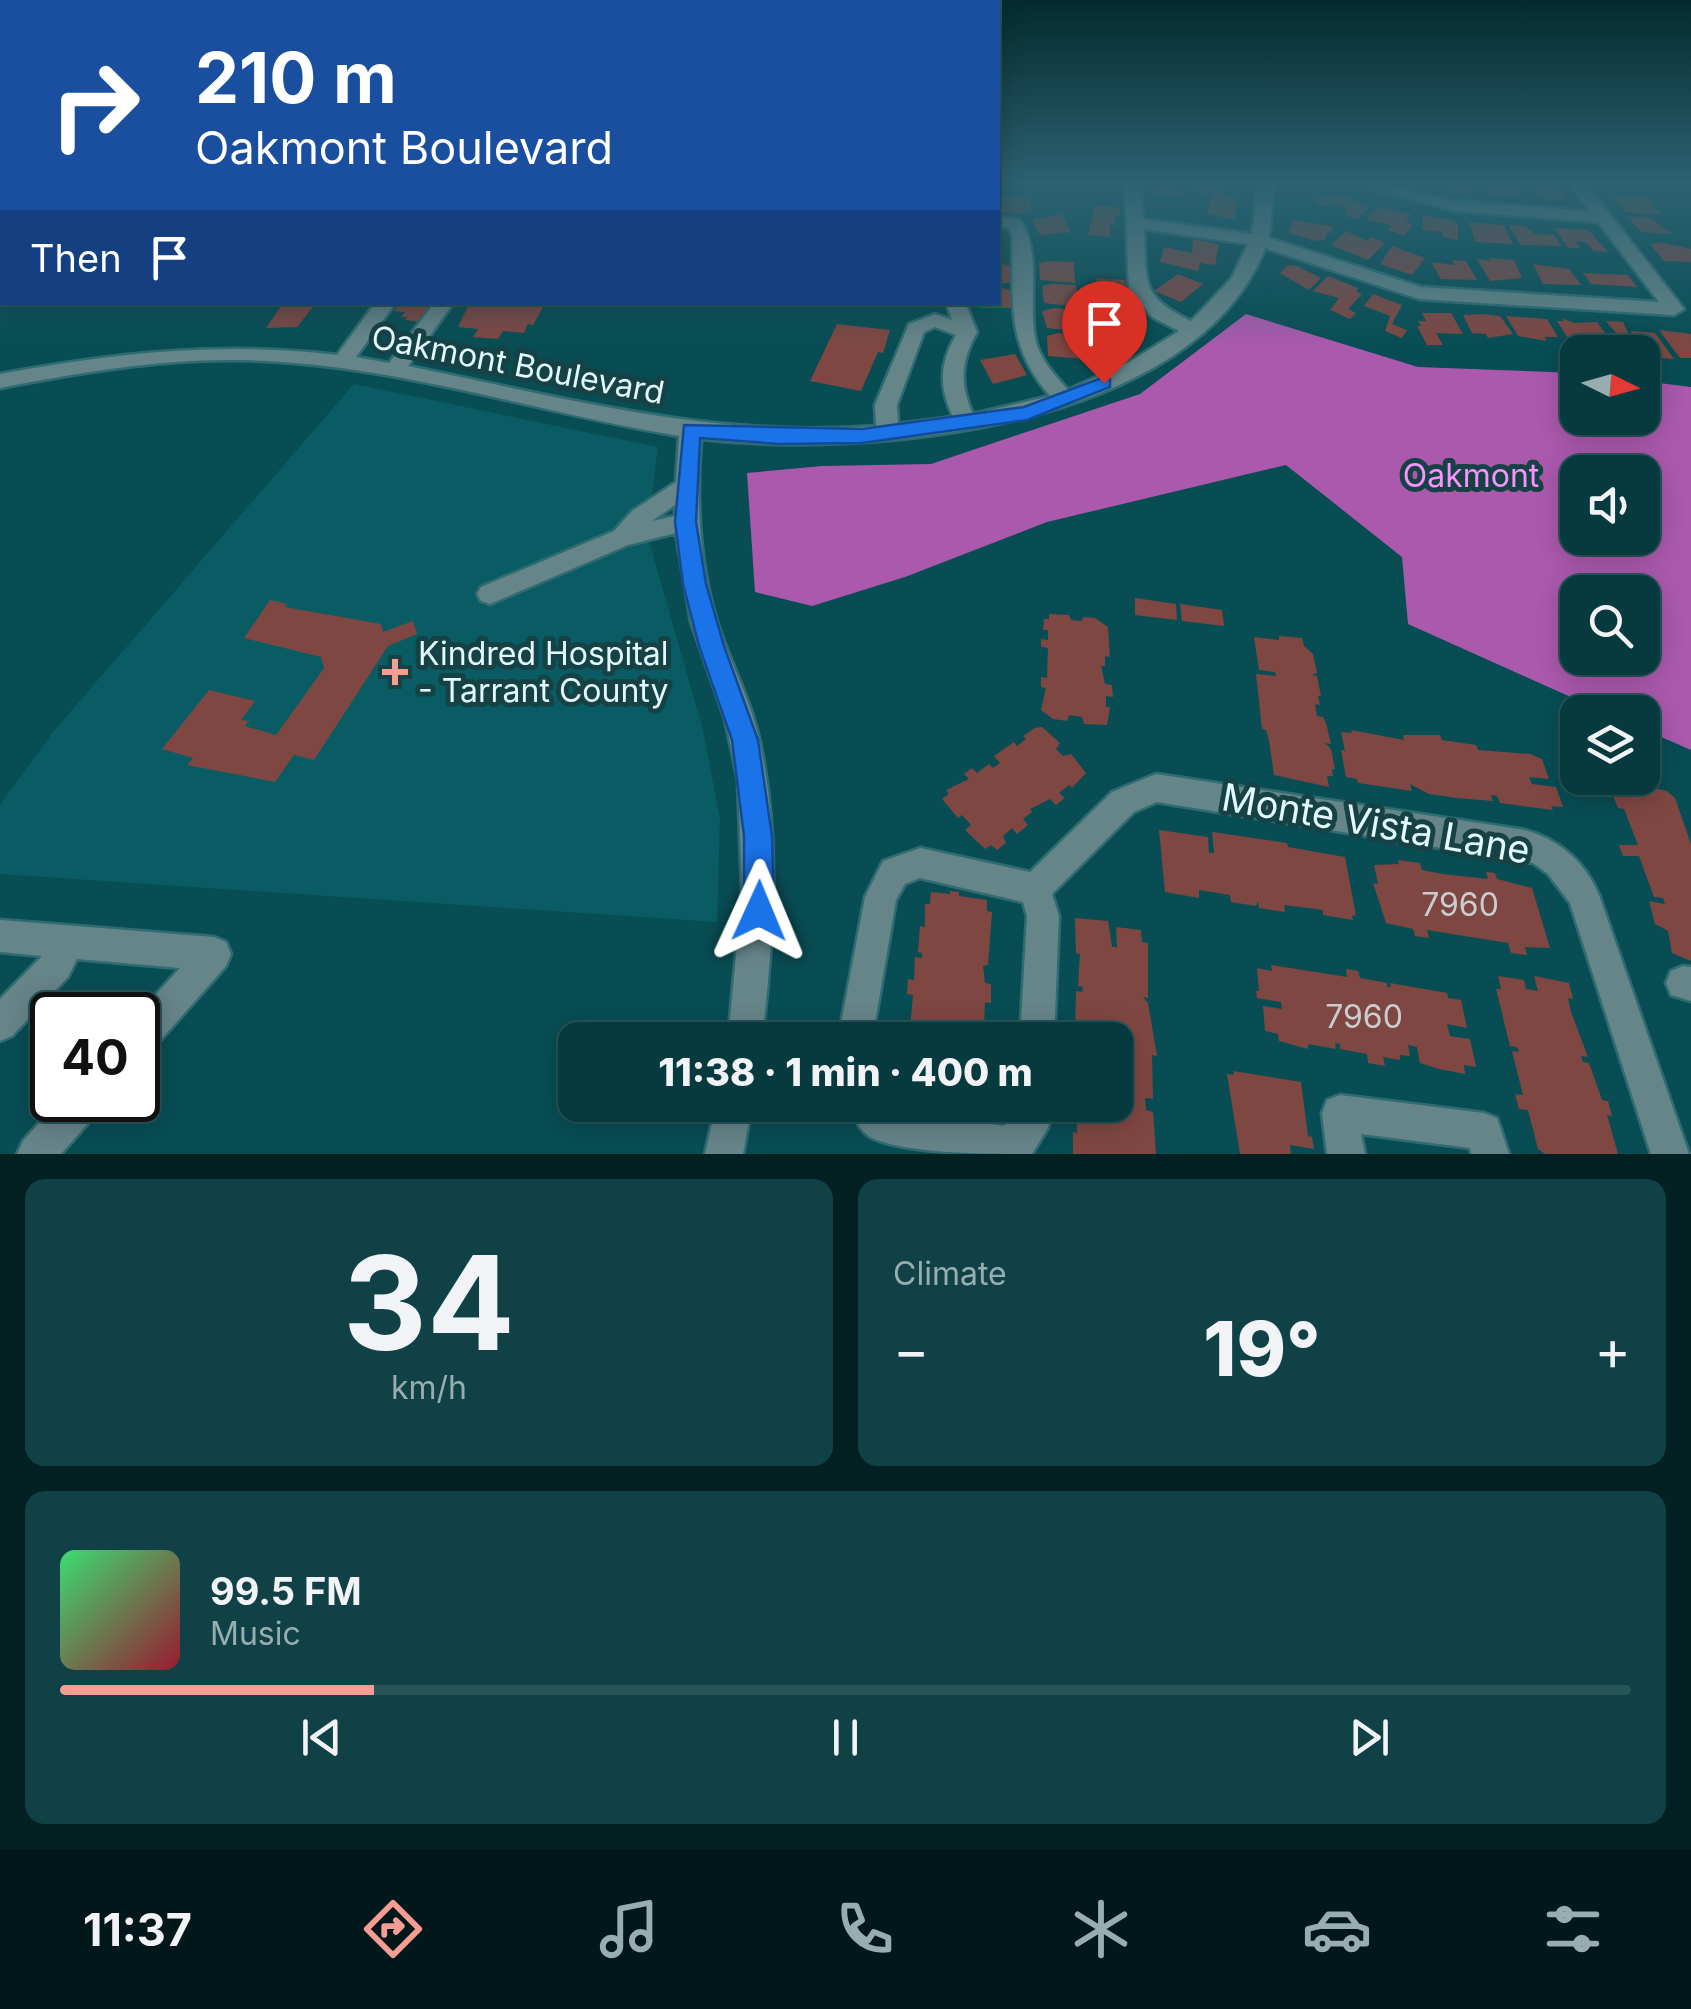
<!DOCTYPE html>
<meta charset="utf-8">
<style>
:root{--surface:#063a3f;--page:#0f4146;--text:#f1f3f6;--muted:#98adb0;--line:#275459;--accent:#f59c93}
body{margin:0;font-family:Inter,sans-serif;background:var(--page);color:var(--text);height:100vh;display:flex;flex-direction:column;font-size:38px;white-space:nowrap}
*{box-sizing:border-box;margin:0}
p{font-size:32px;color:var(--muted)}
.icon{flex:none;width:55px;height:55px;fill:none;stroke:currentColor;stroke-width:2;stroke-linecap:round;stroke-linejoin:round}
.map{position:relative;height:1154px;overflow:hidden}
.sheet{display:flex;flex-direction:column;gap:25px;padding:25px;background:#032023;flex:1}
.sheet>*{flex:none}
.banner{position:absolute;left:0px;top:0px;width:1000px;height:305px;box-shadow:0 5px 25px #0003,0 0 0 2px var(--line);background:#1a4fa0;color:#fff;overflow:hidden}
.needle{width:65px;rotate:95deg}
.tools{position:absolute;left:1560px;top:335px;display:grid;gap:20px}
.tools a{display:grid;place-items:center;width:100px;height:100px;border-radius:20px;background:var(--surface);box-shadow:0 5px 25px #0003,0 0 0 2px var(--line);font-size:50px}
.speed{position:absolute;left:30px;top:992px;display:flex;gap:20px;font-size:50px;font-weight:700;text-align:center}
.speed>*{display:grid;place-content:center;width:130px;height:130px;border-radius:50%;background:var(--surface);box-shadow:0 5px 25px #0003,0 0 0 2px var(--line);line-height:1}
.speed .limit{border:5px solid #111;border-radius:15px;background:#fff;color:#111}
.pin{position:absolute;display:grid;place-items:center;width:85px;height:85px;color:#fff;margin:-102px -42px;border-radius:50% 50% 50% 0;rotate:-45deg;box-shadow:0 0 10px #0007}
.pin .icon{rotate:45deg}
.me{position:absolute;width:110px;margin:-55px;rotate:1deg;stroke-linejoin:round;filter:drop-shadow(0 0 8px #0008)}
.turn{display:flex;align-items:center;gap:35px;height:210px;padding:0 30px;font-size:45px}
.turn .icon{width:130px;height:130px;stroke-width:2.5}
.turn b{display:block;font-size:70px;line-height:85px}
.then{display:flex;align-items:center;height:95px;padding:0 30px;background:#0003;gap:20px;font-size:38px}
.big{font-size:75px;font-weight:800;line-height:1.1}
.sheet .tile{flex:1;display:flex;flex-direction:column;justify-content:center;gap:15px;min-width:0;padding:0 35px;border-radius:20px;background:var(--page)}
.sheet .dial{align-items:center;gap:0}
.dial b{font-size:130px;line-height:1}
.song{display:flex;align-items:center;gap:30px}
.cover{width:120px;height:120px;border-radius:15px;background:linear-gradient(135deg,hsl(140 70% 55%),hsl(350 70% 35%))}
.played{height:10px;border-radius:5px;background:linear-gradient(90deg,var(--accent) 20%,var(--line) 20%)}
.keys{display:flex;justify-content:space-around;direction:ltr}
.heat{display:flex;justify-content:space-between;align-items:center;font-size:55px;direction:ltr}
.sheet .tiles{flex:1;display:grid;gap:25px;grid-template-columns:1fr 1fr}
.tile:last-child{grid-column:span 2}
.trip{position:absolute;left:558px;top:1022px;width:575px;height:100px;border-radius:20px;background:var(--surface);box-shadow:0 5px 25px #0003,0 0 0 2px var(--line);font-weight:800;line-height:100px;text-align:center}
.tabs{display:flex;height:160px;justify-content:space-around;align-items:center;background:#021719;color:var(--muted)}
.tabs .icon{width:70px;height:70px}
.tabs .current{color:var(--accent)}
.tabs b{font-size:45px;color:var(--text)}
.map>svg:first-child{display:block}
</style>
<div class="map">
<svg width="1691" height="1154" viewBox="0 0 1691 1154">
<rect width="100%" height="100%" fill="#084d54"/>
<path fill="#095c63" d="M354 384 658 447 647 534 703 730 720 819 717 922 0 874V805L53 732Z"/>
<path fill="#aa59ad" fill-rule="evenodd" d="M1246 314 1418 367 1577 373 1578 418H1642L1643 381 1691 387V750L1643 729 1642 712H1604L1408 624 1402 557 1286 465 1047 522 905 577 812 606 755 592 747 473 822 466 931 464 1140 394ZM1578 472H1642V538H1578ZM1578 592H1642V658H1578Z"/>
<g fill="#7f4742">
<path d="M1154 185H1178L1180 196 1156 195Z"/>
<path d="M1190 185H1225L1223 195 1238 198 1234 219 1207 214 1211 195 1189 191Z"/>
<path d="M1441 185H1471L1476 193 1452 194Z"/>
<path d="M1483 185H1515L1522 197 1490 196Z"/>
<path d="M1528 185H1559L1568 200 1538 198Z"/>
<path d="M1342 194 1369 208 1356 219 1344 214 1348 210 1334 204 1320 206 1313 199Z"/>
<path d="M998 195 1031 198 1030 210 1025 209V214L999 212Z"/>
<path d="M1611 195 1648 197 1654 208 1665 215 1625 212Z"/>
<path d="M1095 205 1120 207V217L1115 216V225H1110V237L1088 235Z"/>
<path d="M1378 207 1411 214 1406 222 1413 225 1404 236 1388 230 1392 226 1366 219Z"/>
<path d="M1061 214 1071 232 1040 235 1032 220Z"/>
<path d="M1423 215 1454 221 1458 225V240L1443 237V232L1422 230Z"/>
<path d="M1628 217H1649L1672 234 1641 232Z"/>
<path d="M1293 220 1332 226 1331 233 1327 232 1325 240 1316 241 1289 233Z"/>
<path d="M1469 222 1504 225 1513 244 1475 242Z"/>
<path d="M1508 225 1525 226 1535 234 1554 235 1562 246 1521 245Z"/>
<path d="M1554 228 1588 230 1608 252 1594 251 1586 242 1575 241 1580 248H1568Z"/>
<path d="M1346 231 1367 241 1371 237 1385 243 1368 260 1331 245Z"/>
<path d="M1193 239 1219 244 1215 265 1200 263 1198 271 1160 262 1164 247 1192 253Z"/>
<path d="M1659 242 1691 249V262L1664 261 1650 244Z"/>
<path d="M1392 246 1425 258 1412 275 1380 264Z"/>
<path d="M1488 258 1514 260 1522 278 1490 281 1477 259 1491 261Z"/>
<path d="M1452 260 1466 261 1477 280 1441 279 1431 262 1455 265Z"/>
<path d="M1049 261 1074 262 1075 283 1040 280 1039 263Z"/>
<path d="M998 263 1012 266 1014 282 998 284Z"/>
<path d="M1533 264 1569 269 1581 285 1543 284Z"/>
<path d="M1288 265 1297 266 1321 278 1309 290 1280 273Z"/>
<path d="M1583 273 1628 275 1637 287 1591 284Z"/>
<path d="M1178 274 1203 284 1181 302 1154 291Z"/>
<path d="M1328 276 1358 288 1356 291 1362 294 1348 309 1356 313 1350 319 1330 310 1339 298 1313 291Z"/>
<path d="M1096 278 1125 280 1133 320 1102 319Z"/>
<path d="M1051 284 1076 285 1079 307 1044 303 1042 286Z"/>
<path d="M998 287 1014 291 1015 308H979V302H998Z"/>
<path d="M1373 294 1402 305 1392 324 1407 330 1402 338 1385 331 1390 316 1364 306Z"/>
<path d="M284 302H317L297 327 266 328Z"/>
<path d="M400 302H440L421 322 405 320 407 317H401L405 312 394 311Z"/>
<path d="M470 302H546L533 325 528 324 524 333 503 331 498 339 473 337 478 329 458 327Z"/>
<path d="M1054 308 1080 310 1082 332 1047 328 1042 311Z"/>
<path d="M1422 313H1451L1463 334 1436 333 1443 345H1427L1417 326H1421L1418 321H1426Z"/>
<path d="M1483 314 1500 316 1513 334 1488 338 1486 334 1472 333 1463 315Z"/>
<path d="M1506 316 1547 319 1558 337H1544L1547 341 1518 336Z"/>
<path d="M1562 318 1574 323 1597 322 1613 344 1569 340 1557 321H1564Z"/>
<path d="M1606 321 1623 322 1629 335H1633L1631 331 1655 333 1674 359 1662 358 1658 352 1645 351 1648 356 1632 352Z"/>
<path d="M837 324 890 330 883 353 878 352 861 391 810 381Z"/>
<path d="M1659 330 1691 334V358H1680Z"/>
<path d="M1058 333 1083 335 1085 359 1048 356 1047 336Z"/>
<path d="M1015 354 1027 375 993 384 980 360Z"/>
<path d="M1135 598 1176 604 1177 620 1135 615Z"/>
<path d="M270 600 287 604 285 607 381 624 383 632 413 621 417 634 388 646 314 760 294 755 275 782 187 765 193 758 162 749 209 690 255 701 241 720 249 721 245 726 276 735 324 668 321 657 244 638Z"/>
<path d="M1180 604 1222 610 1224 626 1182 621Z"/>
<path d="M1049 614 1069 615 1071 620 1081 621 1084 617 1095 618 1108 627 1110 657 1105 656V666H1101L1105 684 1112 685 1113 697 1106 696V707H1110L1107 725 1084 724 1082 717 1069 715 1067 721 1053 719 1041 710 1046 688 1041 687V677L1047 678 1048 648 1041 647V639L1048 640V630H1043L1044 619H1049Z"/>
<path d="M1279 636 1302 638 1304 646 1313 654 1317 673 1312 675 1317 676 1321 696H1318L1320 705 1315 704 1317 716 1323 717 1326 723 1331 744 1325 743 1331 749 1335 769H1332L1333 776H1327L1329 787 1274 775 1269 741 1266 730 1262 729 1256 674 1276 676 1275 672 1259 670 1254 637 1279 640Z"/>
<path d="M1042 727 1060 743 1056 749 1063 756 1071 754 1086 773 1072 788 1069 785 1059 793 1065 798 1056 805 1050 799 1030 809 1032 812 1023 819 1028 825 1017 834 1012 828 1003 836 1006 843 997 850 991 845 985 849 965 830 971 825 962 815 958 818 942 799 949 794 946 790 969 779 964 774 972 768 977 773 989 764 993 768 1000 763 994 756 1014 742 1017 746 1026 739 1023 736 1035 728Z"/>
<path d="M1351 730 1404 740 1403 735H1440L1442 740 1476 745 1478 750 1530 754 1542 759 1549 779 1529 777 1532 784 1556 787 1563 807 1551 806 1553 810 1500 803 1497 796 1491 795 1493 801 1457 798 1429 794 1410 784 1412 791 1358 783 1357 779 1346 777 1341 750 1345 751 1341 732 1352 733Z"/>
<path d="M1607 778H1637V784L1667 791 1675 798 1691 844V961L1672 953 1668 931 1655 924 1649 901 1665 904 1663 898 1654 897 1639 856H1623L1619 845H1638L1624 809 1618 808 1612 793 1620 794 1617 786 1610 785Z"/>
<path d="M1159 830 1208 837 1209 853H1214L1212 832 1287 843 1288 847 1345 857 1356 916 1352 915 1353 920 1323 915V910L1284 905 1285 912 1259 908 1258 901 1256 906 1231 902 1230 895 1199 890V898L1165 892Z"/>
<path d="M1398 860 1420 863 1422 870 1442 874 1488 879 1486 872 1495 873 1497 879 1532 888 1550 948 1525 947 1527 955 1511 953 1508 943 1427 930 1429 938 1415 936 1413 929 1386 923 1373 883 1378 884 1374 865 1399 864Z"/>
<path d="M950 891 959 892V896L987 900V911L992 912 988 965 983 966 985 983 991 984V1003L985 1002 984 1027H979L978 1037 985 1040H909L913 995 907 994 908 979 914 980 915 957 922 958V953L918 952 920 926 925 927V904H930L931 892 950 894Z"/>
<path d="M1075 918 1108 921 1112 947H1117L1116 927 1141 930 1142 942 1148 943V998L1143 997 1148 1003 1157 1056 1152 1055 1153 1099 1145 1098 1146 1110 1153 1112 1156 1154H1073V1132L1077 1133 1076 1105H1115V1040H1070V1031L1075 1032 1076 991 1082 992 1083 987 1078 986 1080 954 1076 953Z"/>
<path d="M1271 965 1347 977 1346 969 1358 971 1360 978 1387 983V987H1391L1390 983 1447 993 1448 998 1461 1000 1467 1028 1447 1024 1450 1036 1470 1039 1476 1067 1464 1065 1465 1074 1439 1069 1420 1063 1417 1047 1408 1045 1410 1056 1400 1055V1060L1383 1057 1385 1066 1368 1063 1367 1054 1340 1049V1044L1335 1043 1336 1049 1308 1044V1049L1279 1041 1278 1034 1265 1031 1263 1006 1282 1009 1281 1002 1257 998 1256 991H1259L1257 968 1272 971Z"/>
<path d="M1498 976 1524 980 1526 989 1538 991 1534 976 1569 983 1573 999 1568 998 1571 1012 1588 1057 1581 1056 1583 1062 1589 1063 1602 1100 1608 1101 1612 1116 1607 1115 1618 1154H1545L1538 1149 1528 1110 1519 1109 1515 1094 1523 1095 1512 1051 1519 1052 1517 1047 1510 1046 1496 989H1501Z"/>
<path d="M1233 1071 1301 1082 1308 1136 1312 1137 1314 1149 1290 1145 1291 1154H1240L1227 1074 1234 1075Z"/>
</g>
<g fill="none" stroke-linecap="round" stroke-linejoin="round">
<defs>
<g id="minor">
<path d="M1125 185H1141L1143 219 1252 234 1258 185H1274L1269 238 1421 287 1659 302 1598 222 1456 211 1369 188 1384 185 1456 201 1590 211 1571 185H1587L1684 309 1674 315 1419 299 1265 248C1195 430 867 458 701 439 696 502 699 567 719 628 732 666 752 703 760 743 781 841 773 941 762 1040H728L742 891 738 780 725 719 691 622 676 533 628 545 490 604 481 601 477 594 481 587 614 531 632 511 676 482 679 436C542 413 406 368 266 361 177 356 87 371 0 388V374C112 353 223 341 337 355L376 302 394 305 356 357 389 363 435 302H454L408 366C565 398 715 439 876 426L875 405 909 324 935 314 952 320 946 302H965L977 332C961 361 959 383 973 414L1050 396C1004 343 1014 301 1012 235L1008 228 998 226V216L1020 220C1042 253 1028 299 1035 337 1039 359 1054 374 1068 390L1129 362 1179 331 1152 317 1129 290ZM1144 229 1248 244 1231 279 1191 321C1139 296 1147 282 1144 229ZM935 327 956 335C939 364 939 387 953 417L898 424 897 405 924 332ZM675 505V516L652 521Z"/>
<path d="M1156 774 1525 830C1560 840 1585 862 1599 895L1689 1154H1651L1570 903 1548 874 1533 863 1157 802 1134 812 1052 894 1059 916 1054 1040H1020L1027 916 1023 902 920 878 905 884 896 900 872 1040H838L865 897 883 861 920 848 1030 872 1112 792Z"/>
<path d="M0 920 214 937 226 942 231 954 226 966 150 1052 138 1057 137 1015 180 968 77 959 68 977 12 1036 0 1041V999L42 956 0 952Z"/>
<path d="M1683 966 1691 967V1001L1671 995 1666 983 1671 971Z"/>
<path d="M1340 1095 1484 1113 1497 1118 1509 1154H1471L1470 1148 1361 1134 1365 1154H1327L1322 1113 1327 1100Z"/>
<path d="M60 1100H102L97 1113 61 1154H17L23 1141Z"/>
<path d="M716 1105H752L743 1154H705Z"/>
<path d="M849 1105H889L1003 1126 1014 1120 1016 1105H1052L1048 1128 1032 1154C992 1154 903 1154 870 1137 860 1131 853 1116 849 1105Z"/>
</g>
</defs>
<use href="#minor" stroke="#2f6c72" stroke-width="5"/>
<use href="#minor" fill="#668589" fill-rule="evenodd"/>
</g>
<linearGradient id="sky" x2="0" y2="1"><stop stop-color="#042a2e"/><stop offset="0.53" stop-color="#2c6272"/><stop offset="1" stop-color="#2c6272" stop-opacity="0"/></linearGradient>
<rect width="1691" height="346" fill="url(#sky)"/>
<path fill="#1a73e8" stroke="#114b97" stroke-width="2.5" d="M1104 377 1110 379V387L1027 420 862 443 779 444 700 438 696 522 706 584 724 646 758 740 772 836 774 911 769 921 759 926 749 921 744 911V836L732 740 699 646 683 584 675 522 684 425 862 429 1024 407Z"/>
<path fill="#f59c93" stroke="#164145" stroke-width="4" d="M390 657h10v10h10v10h-10v10h-10v-10h-10v-10h10z"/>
<g text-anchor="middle" stroke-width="10" stroke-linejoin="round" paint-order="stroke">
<g font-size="32" fill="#e3fafd" stroke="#164145">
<text transform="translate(518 365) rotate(11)" y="11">Oakmont Boulevard</text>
</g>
<g font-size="32" fill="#f992fd" stroke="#164145">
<text x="1471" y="487">Oakmont</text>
</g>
<g font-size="32" fill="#e3fafd" stroke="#164145" text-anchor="start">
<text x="418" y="665">Kindred Hospital<tspan x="418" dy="37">- Tarrant County</tspan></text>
</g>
<g font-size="32" fill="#cacdce">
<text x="1460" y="916">7960</text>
<text x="1364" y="1028">7960</text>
</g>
<g font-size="38" fill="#e3fafd" stroke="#164145">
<text transform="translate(1376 824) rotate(10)" y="13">Monte Vista Lane</text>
</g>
</g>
</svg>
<div class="tools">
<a><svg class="needle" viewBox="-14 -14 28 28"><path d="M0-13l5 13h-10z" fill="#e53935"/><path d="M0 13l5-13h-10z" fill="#98adb0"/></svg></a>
<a><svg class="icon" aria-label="sound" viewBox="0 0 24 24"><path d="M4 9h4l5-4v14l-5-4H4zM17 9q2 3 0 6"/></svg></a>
<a><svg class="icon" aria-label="search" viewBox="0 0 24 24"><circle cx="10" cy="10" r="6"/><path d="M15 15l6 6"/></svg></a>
<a><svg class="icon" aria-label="layers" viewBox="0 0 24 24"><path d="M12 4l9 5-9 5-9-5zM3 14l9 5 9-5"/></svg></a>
</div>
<div class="speed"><div class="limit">40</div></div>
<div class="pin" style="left:1104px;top:383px;background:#d93025"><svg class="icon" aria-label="arrive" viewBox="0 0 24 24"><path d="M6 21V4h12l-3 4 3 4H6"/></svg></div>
<svg class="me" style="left:759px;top:911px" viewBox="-20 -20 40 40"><path d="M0-17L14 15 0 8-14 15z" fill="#1a73e8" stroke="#fff" stroke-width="4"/></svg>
<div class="trip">11:38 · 1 min · 400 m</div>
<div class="banner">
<div class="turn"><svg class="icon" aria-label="right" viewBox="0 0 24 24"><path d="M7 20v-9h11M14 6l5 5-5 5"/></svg><div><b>210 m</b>Oakmont Boulevard</div></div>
<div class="then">Then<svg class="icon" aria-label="arrive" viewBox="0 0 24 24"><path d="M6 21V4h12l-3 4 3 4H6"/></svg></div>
</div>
</div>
<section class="sheet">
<div class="tiles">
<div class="tile dial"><b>34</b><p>km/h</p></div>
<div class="tile"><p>Climate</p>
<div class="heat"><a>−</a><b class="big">19°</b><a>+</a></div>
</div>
<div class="tile">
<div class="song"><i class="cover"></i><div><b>99.5 FM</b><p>Music</p></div></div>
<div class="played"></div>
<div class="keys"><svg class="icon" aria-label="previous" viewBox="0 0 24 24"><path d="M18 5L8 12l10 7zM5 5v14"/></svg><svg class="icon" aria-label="pause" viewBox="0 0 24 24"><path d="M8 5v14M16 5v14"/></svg><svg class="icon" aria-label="next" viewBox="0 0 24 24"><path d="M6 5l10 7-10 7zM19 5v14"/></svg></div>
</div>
</div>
</section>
<nav class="tabs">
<b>11:37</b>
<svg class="icon current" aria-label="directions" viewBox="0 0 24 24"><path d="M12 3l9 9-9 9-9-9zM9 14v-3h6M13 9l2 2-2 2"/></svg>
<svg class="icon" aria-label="music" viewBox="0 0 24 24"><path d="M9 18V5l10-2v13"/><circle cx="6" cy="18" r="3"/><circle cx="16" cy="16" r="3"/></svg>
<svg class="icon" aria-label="phone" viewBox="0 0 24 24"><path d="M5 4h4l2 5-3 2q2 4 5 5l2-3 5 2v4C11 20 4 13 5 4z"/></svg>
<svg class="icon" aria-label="climate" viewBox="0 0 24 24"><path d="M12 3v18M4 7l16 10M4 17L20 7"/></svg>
<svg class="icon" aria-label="car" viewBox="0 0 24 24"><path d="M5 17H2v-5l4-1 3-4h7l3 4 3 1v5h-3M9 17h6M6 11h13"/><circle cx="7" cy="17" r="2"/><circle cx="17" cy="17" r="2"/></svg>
<svg class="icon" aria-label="filters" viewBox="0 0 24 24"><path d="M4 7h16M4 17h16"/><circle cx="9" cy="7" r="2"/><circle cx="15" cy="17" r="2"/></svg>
</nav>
